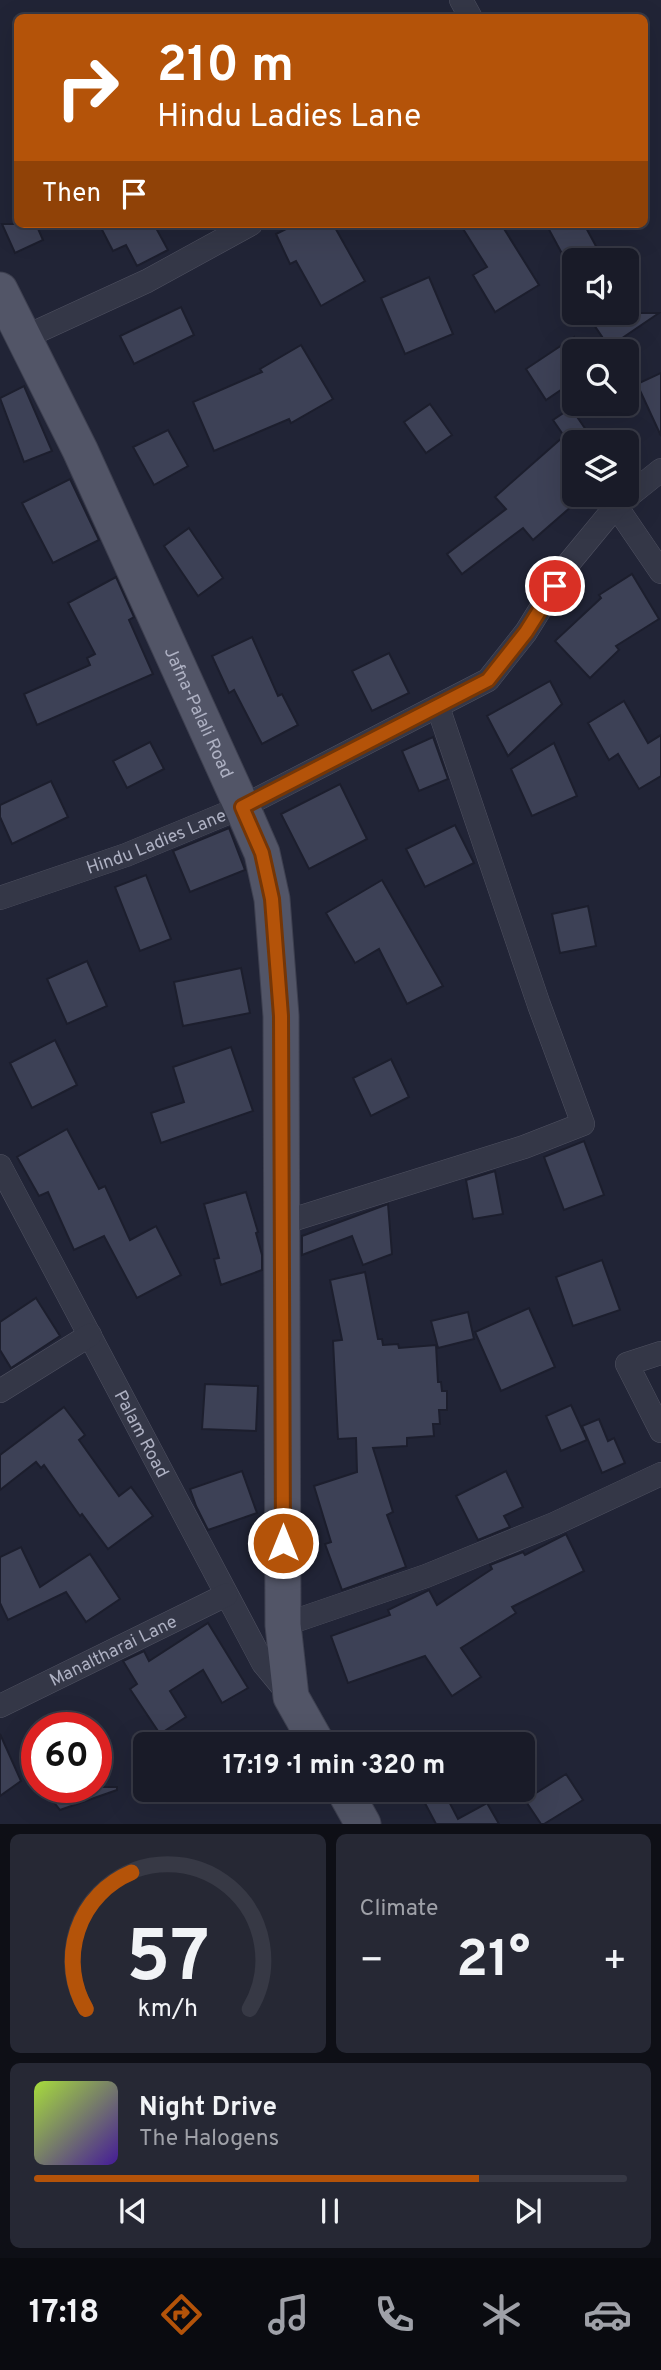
<!DOCTYPE html>
<meta charset="utf-8">
<style>
:root{--surface:#191b28;--page:#262834;--text:#f1f3f6;--muted:#9fa1a8;--line:#373945;--accent:#b45309}
body{margin:0;font-family:Overpass,sans-serif;background:var(--page);color:var(--text);height:100vh;display:flex;flex-direction:column;font-size:26px;white-space:nowrap}
*{box-sizing:border-box;margin:0}
p{font-size:23px;color:var(--muted)}
.icon{flex:none;width:38px;height:38px;fill:none;stroke:currentColor;stroke-width:2;stroke-linecap:round;stroke-linejoin:round}
.map{position:relative;height:1824px;overflow:hidden}
.panel{display:flex;flex-direction:column;gap:10px;padding:10px;background:#0e0f16;flex:1}
.panel>*{flex:none}
.guide{position:absolute;left:14px;top:14px;width:634px;height:214px;border-radius:10px;box-shadow:0 7px 28px #0002,0 0 0 2px var(--line);background:#b45309;color:#fff;overflow:hidden}
.controls{position:absolute;left:562px;top:248px;display:grid;gap:14px}
.controls a{display:grid;place-items:center;width:77px;height:77px;border-radius:10px;background:var(--surface);box-shadow:0 7px 28px #0002,0 0 0 2px var(--line);font-size:35px}
.speed{position:absolute;left:21px;top:1712px;display:flex;gap:14px;font-size:35px;font-weight:700;text-align:center}
.speed>*{display:grid;place-content:center;width:91px;height:91px;border-radius:50%;background:var(--surface);box-shadow:0 7px 28px #0002,0 0 0 2px var(--line);line-height:1}
.speed .limit{border:10px solid #d22;background:#fff;color:#111}
.pin{position:absolute;display:grid;place-items:center;width:60px;height:60px;color:#fff;margin:-30px;border:4px solid #fff;border-radius:50%;box-shadow:0 2px 7px #0007}
.me{position:absolute;width:77px;margin:-38px;rotate:0deg;stroke-linejoin:round;filter:drop-shadow(0 0 5px #0008)}
.turn{display:flex;align-items:center;gap:24px;height:147px;padding:0 28px;font-size:32px}
.turn .icon{width:91px;height:91px;stroke-width:2.5}
.turn b{display:block;font-size:49px;line-height:60px}
.then{display:flex;align-items:center;height:66px;padding:0 28px;background:#0003;gap:14px;font-size:26px}
.big{font-size:52px;font-weight:700;line-height:1.1}
.panel .widget{flex:1;display:flex;flex-direction:column;justify-content:center;gap:10px;min-width:0;padding:0 24px;border-radius:10px;background:var(--page)}
.panel .dial{align-items:center;gap:0}
.dial svg{height:182px;overflow:visible;fill:none;stroke:var(--line);stroke-width:7;stroke-linecap:round;text-anchor:middle}
.dial text{fill:var(--text);stroke:none}
.song{display:flex;align-items:center;gap:21px}
.cover{width:84px;height:84px;border-radius:10px;background:linear-gradient(135deg,hsl(80 70% 55%),hsl(260 70% 35%))}
.played{height:7px;border-radius:4px;background:linear-gradient(90deg,var(--accent) 75%,var(--line) 75%)}
.keys{display:flex;justify-content:space-around;direction:ltr}
.heat{display:flex;justify-content:space-between;align-items:center;font-size:38px;direction:ltr}
.panel .tiles{flex:1;display:grid;gap:10px;grid-template-columns:1fr 1fr}
.widget:last-child{grid-column:span 2}
.trip{position:absolute;left:133px;top:1732px;width:402px;height:70px;border-radius:10px;background:var(--surface);box-shadow:0 7px 28px #0002,0 0 0 2px var(--line);font-weight:700;line-height:70px;text-align:center}
.tabs{display:flex;height:112px;justify-content:space-around;align-items:center;background:#0a0b10;color:var(--muted)}
.tabs .icon{width:49px;height:49px}
.tabs .on{color:var(--accent)}
.tabs b{font-size:32px;color:var(--text)}
.map>svg:first-child{display:block}
</style>
<div class="map">
<svg width="661" height="1824" viewBox="0 0 661 1824">
<rect width="100%" height="100%" fill="#212436"/>
<g fill="#3d4156" stroke="#1c1e2d" stroke-width="2">
<path d="M2 224H36L43 240 15 253Z"/>
<path d="M99 224H164L156 228 168 250 137 266 126 245 113 251Z"/>
<path d="M296 224H333L365 281 321 306 296 261 290 264 276 234Z"/>
<path d="M460 224H501L539 285 495 312 473 275 487 267Z"/>
<path d="M546 224H584L604 261H566Z"/>
<path d="M429 277 453 334 405 354 381 298Z"/>
<path d="M181 307 194 335 134 364 120 336Z"/>
<path d="M586 313H659L609 347Z"/>
<path d="M574 337V381L546 400 526 369Z"/>
<path d="M301 345 333 399 291 423 289 419 214 451 193 402 262 372 260 369Z"/>
<path d="M661 373V436L637 384Z"/>
<path d="M24 386 52 451 24 462 0 398Z"/>
<path d="M430 404 452 435 426 453 404 422Z"/>
<path d="M571 408 595 443H574V495L580 499 533 540 523 528 462 574 447 554 506 509 495 497 564 436 553 420Z"/>
<path d="M168 430 188 466 154 485 133 447Z"/>
<path d="M70 479 99 540 53 563 22 503Z"/>
<path d="M189 528 223 578 198 596 164 546Z"/>
<path d="M632 574 659 619 616 646 619 650 590 678 555 641 601 598 599 595Z"/>
<path d="M116 577 134 617 129 620 153 674 37 725 24 694 90 665 87 658 95 654 68 603Z"/>
<path d="M252 637 278 696 282 694 298 725 262 744 234 690 229 693 212 656Z"/>
<path d="M389 653 409 693 372 711 352 671Z"/>
<path d="M550 681 562 704 508 756 487 716Z"/>
<path d="M624 701 648 743 661 735V776L639 789 618 754 609 760 588 723Z"/>
<path d="M433 737 448 779 419 791 402 751Z"/>
<path d="M150 742 164 769 127 788 113 761Z"/>
<path d="M554 743 577 796 532 816 511 769Z"/>
<path d="M51 781 68 817 12 844 0 817V805Z"/>
<path d="M340 784 367 839 309 869 281 814Z"/>
<path d="M455 825 474 863 425 887 406 849Z"/>
<path d="M229 828 245 870 190 892 173 851Z"/>
<path d="M146 875 171 939 140 951 115 887Z"/>
<path d="M382 880 443 986 407 1004 379 949 355 963 326 913Z"/>
<path d="M588 906 596 946 560 953 552 914Z"/>
<path d="M87 961 107 1006 67 1024 47 979Z"/>
<path d="M241 968 250 1013 183 1026 174 982Z"/>
<path d="M55 1040 77 1085 32 1108 10 1063Z"/>
<path d="M231 1047 253 1111 161 1143 151 1113 184 1102 173 1067Z"/>
<path d="M391 1059 409 1097 371 1116 353 1078Z"/>
<path d="M67 1129 99 1189 105 1186 130 1240 156 1226 181 1275 137 1298 104 1236 74 1250 48 1192 39 1196 17 1157Z"/>
<path d="M584 1141 604 1195 564 1210 544 1157Z"/>
<path d="M495 1171 503 1214 473 1219 466 1180Z"/>
<path d="M246 1192 258 1232 256 1233 262 1255V1270L221 1285 214 1259 219 1258 204 1204Z"/>
<path d="M388 1204 392 1254 363 1265 352 1236 302 1255V1236Z"/>
<path d="M602 1260 620 1310 573 1326 556 1277Z"/>
<path d="M365 1272 378 1339H382L383 1345 398 1344 399 1348 436 1345 438 1382H441L442 1391H447V1410H439L440 1424H433L434 1436 407 1438V1446L373 1448 393 1512 387 1515 406 1567 342 1590 325 1544 331 1542 314 1486 357 1472 356 1438 338 1439 333 1341 342 1340 330 1280Z"/>
<path d="M36 1298 60 1336 11 1368 0 1350V1322Z"/>
<path d="M529 1308 555 1367 501 1391 475 1332Z"/>
<path d="M468 1312 474 1339 438 1348 431 1321Z"/>
<path d="M205 1384 258 1386 256 1431 202 1429Z"/>
<path d="M571 1405 587 1440 561 1451 546 1416Z"/>
<path d="M64 1407 85 1435 79 1440 119 1496 131 1487 153 1516 108 1549 82 1514 80 1516 44 1465 41 1468 36 1462 0 1490V1455Z"/>
<path d="M599 1419 608 1441 614 1438 625 1463 602 1473 582 1426Z"/>
<path d="M242 1471 257 1513 208 1530 196 1506 190 1489Z"/>
<path d="M506 1471 523 1507 504 1516 510 1527 478 1540 456 1496Z"/>
<path d="M566 1534 584 1571 512 1607 516 1613 461 1648 481 1677 452 1696 425 1656 348 1683 331 1636 390 1615 388 1610 429 1590 437 1605 492 1569 490 1565 523 1552 525 1555Z"/>
<path d="M21 1547 40 1587 90 1554 120 1599 86 1622 66 1592 8 1620 0 1603V1557Z"/>
<path d="M208 1623 248 1688 222 1703 203 1670 170 1691 186 1717 160 1734 130 1689 137 1684 123 1661 144 1651 149 1661Z"/>
<path d="M0 1734 21 1781 0 1796Z"/>
<path d="M566 1774 583 1800 544 1824H541L525 1800Z"/>
<path d="M42 1787H117V1790L60 1810Z"/>
<path d="M418 1790H443L458 1819 487 1803 499 1824H436Z"/>
</g>
<g fill="none" stroke-linecap="round" stroke-linejoin="round">
<defs>
<g id="street">
<path d="M461 0 471 18"/>
<path d="M23 338 147 281 251 224"/>
<path d="M616 506 661 572"/>
<path id="s1" d="M0 898 126 855 242 807 488 680 526 632 569 563 616 506 661 470"/>
<path id="s2" d="M0 1166 263 1663 291 1697"/>
<path d="M282 1223 524 1147 583 1124 539 1005 438 707"/>
<path d="M661 1353 627 1364 661 1431"/>
<path d="M0 1391 90 1335"/>
<path d="M283 1625 426 1576 554 1524 661 1474"/>
<path id="s3" d="M0 1706 226 1595"/>
</g>
<g id="primary">
<path id="s4" d="M0 290 80 450 242 807 262 853 272 899 281 1016 283 1625 291 1697 318 1745"/>
<path d="M344 1790 363 1824"/>
</g>
</defs>
<use href="#street" stroke="#4f5161" stroke-width="24"/>
<use href="#primary" stroke="#3e4050" stroke-width="37"/>
<use href="#street" stroke="#343747" stroke-width="23"/>
<use href="#primary" stroke="#525567" stroke-width="35"/>
</g>
<g fill="none" stroke-linecap="round" stroke-linejoin="round">
<defs>
<path id="route" d="M283 1543 281 1016 272 899 262 853 242 807 488 680 526 632 555 586"/>
</defs>
<use href="#route" stroke="#753606" stroke-width="18"/>
<use href="#route" stroke="#b45309" stroke-width="12"/>
</g>
<g text-anchor="middle" stroke-width="7" stroke-linejoin="round" paint-order="stroke">
<g font-size="18" fill="#aeb1c3" stroke="#1a1c2b">
<text dy="6" stroke="none"><textPath href="#s4" startOffset="467">Jafna-Palali Road</textPath></text>
<text dy="6" stroke="none"><textPath href="#s1" startOffset="166">Hindu Ladies Lane</textPath></text>
<text dy="6" stroke="none"><textPath href="#s2" startOffset="303">Palam Road</textPath></text>
<text dy="6" stroke="none"><textPath href="#s3" startOffset="126">Manaltharai Lane</textPath></text>
</g>
</g>
</svg>
<div class="controls">
<a><svg class="icon" aria-label="sound" viewBox="0 0 24 24"><path d="M4 9h4l5-4v14l-5-4H4zM17 9q2 3 0 6"/></svg></a>
<a><svg class="icon" aria-label="search" viewBox="0 0 24 24"><circle cx="10" cy="10" r="6"/><path d="M15 15l6 6"/></svg></a>
<a><svg class="icon" aria-label="layers" viewBox="0 0 24 24"><path d="M12 4l9 5-9 5-9-5zM3 14l9 5 9-5"/></svg></a>
</div>
<div class="speed"><div class="limit">60</div></div>
<div class="pin" style="left:555px;top:586px;background:#d93025"><svg class="icon" aria-label="arrive" viewBox="0 0 24 24"><path d="M6 21V4h12l-3 4 3 4H6"/></svg></div>
<svg class="me" style="left:283px;top:1543px" viewBox="-20 -20 40 40"><circle r="17" fill="#b45309" stroke="#fff" stroke-width="3"/><path d="M0-11L8 9 0 5-8 9z" fill="#fff"/></svg>
<div class="trip">17:19 · 1 min · 320 m</div>
<div class="guide">
<div class="turn"><svg class="icon" aria-label="right" viewBox="0 0 24 24"><path d="M7 20v-9h11M14 6l5 5-5 5"/></svg><div><b>210 m</b>Hindu Ladies Lane</div></div>
<div class="then">Then<svg class="icon" aria-label="arrive" viewBox="0 0 24 24"><path d="M6 21V4h12l-3 4 3 4H6"/></svg></div>
</div>
</div>
<section class="panel">
<div class="tiles">
<div class="widget dial"><svg viewBox="0 0 100 80">
<path d="M14 69A42 42 0 1 1 86 69"/>
<path d="M14 69A42 42 0 0 1 34 9" stroke="#b45309"/>
<text x="50" y="56" font-size="32" font-weight="700">57</text>
<text x="50" y="72" font-size="11">km/h</text>
</svg></div>
<div class="widget"><p>Climate</p>
<div class="heat"><a>−</a><b class="big">21°</b><a>+</a></div>
</div>
<div class="widget">
<div class="song"><i class="cover"></i><div><b>Night Drive</b><p>The Halogens</p></div></div>
<div class="played"></div>
<div class="keys"><svg class="icon" aria-label="previous" viewBox="0 0 24 24"><path d="M18 5L8 12l10 7zM5 5v14"/></svg><svg class="icon" aria-label="pause" viewBox="0 0 24 24"><path d="M8 5v14M16 5v14"/></svg><svg class="icon" aria-label="next" viewBox="0 0 24 24"><path d="M6 5l10 7-10 7zM19 5v14"/></svg></div>
</div>
</div>
</section>
<nav class="tabs">
<b>17:18</b>
<svg class="icon on" aria-label="directions" viewBox="0 0 24 24"><path d="M12 3l9 9-9 9-9-9zM9 14v-3h6M13 9l2 2-2 2"/></svg>
<svg class="icon" aria-label="music" viewBox="0 0 24 24"><path d="M9 18V5l10-2v13"/><circle cx="6" cy="18" r="3"/><circle cx="16" cy="16" r="3"/></svg>
<svg class="icon" aria-label="phone" viewBox="0 0 24 24"><path d="M5 4h4l2 5-3 2q2 4 5 5l2-3 5 2v4C11 20 4 13 5 4z"/></svg>
<svg class="icon" aria-label="climate" viewBox="0 0 24 24"><path d="M12 3v18M4 7l16 10M4 17L20 7"/></svg>
<svg class="icon" aria-label="car" viewBox="0 0 24 24"><path d="M5 17H2v-5l4-1 3-4h7l3 4 3 1v5h-3M9 17h6M6 11h13"/><circle cx="7" cy="17" r="2"/><circle cx="17" cy="17" r="2"/></svg>
</nav>
